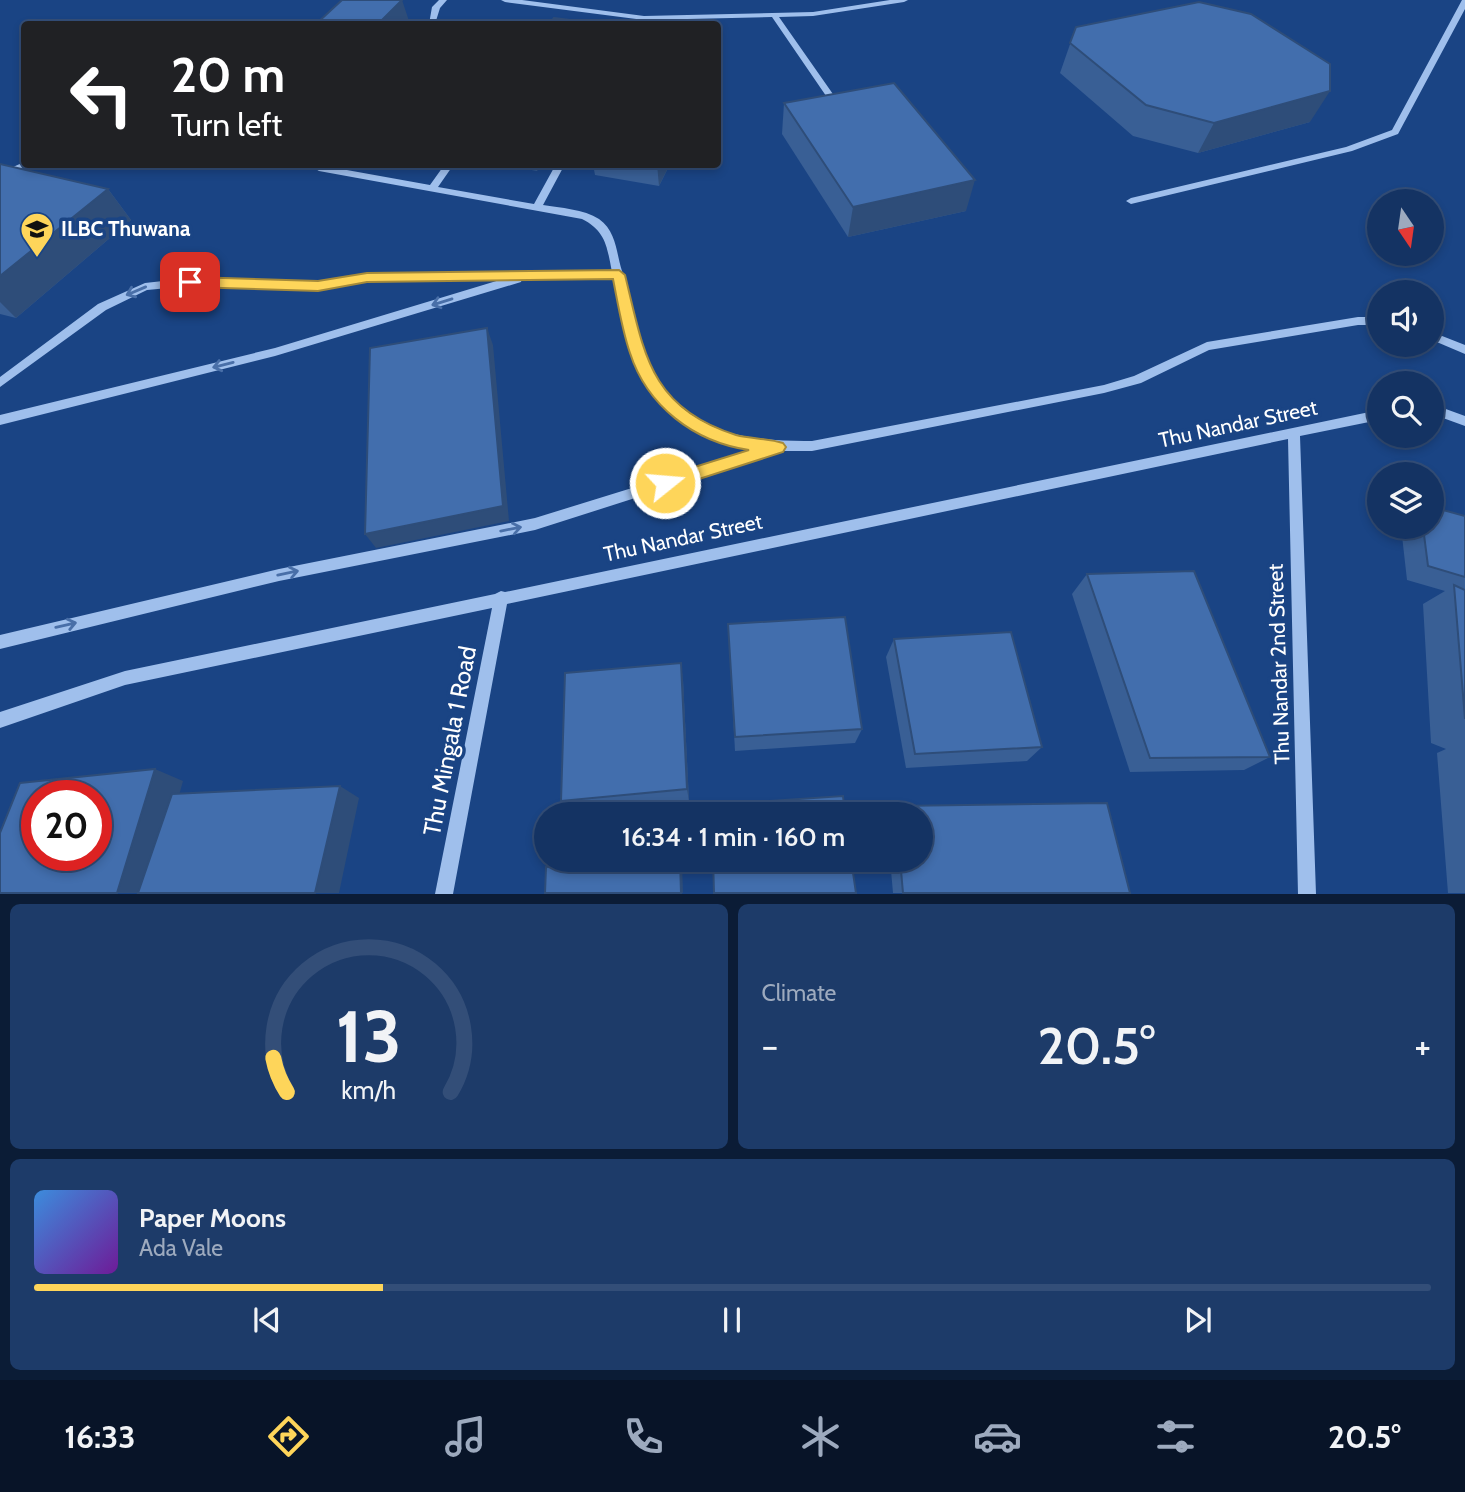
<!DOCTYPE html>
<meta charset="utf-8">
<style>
:root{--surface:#143363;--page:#1d3b69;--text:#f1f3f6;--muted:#9daabe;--line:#334e78;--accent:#fed55a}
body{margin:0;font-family:Cabin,sans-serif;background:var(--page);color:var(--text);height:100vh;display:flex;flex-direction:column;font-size:26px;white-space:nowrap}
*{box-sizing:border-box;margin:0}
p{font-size:23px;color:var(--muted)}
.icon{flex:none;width:38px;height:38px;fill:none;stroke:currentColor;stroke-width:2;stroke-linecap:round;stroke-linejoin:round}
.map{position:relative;height:894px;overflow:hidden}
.details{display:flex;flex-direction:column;gap:10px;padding:10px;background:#0b1c36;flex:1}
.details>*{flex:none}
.guide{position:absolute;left:21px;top:21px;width:700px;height:147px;border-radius:7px;box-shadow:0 4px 10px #0003,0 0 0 2px var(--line);background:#202124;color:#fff;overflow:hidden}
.needle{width:46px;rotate:167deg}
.buttons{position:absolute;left:1367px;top:189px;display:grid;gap:14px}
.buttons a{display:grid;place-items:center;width:77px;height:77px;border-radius:50%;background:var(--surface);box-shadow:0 4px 10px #0003,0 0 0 2px var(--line);font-size:35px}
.speed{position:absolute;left:21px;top:780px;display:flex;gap:14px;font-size:35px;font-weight:700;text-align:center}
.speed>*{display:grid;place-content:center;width:91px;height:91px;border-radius:50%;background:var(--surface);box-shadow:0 4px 10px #0003,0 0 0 2px var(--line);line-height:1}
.speed .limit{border:10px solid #d22;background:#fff;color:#111}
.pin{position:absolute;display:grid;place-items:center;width:60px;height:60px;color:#fff;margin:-30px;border-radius:14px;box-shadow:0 4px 10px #0006}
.me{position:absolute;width:77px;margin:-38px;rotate:73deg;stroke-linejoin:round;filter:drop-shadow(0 0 5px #0008)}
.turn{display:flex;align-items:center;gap:24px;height:147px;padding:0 35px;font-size:32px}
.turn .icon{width:91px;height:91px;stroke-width:2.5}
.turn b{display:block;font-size:49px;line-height:60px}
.big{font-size:52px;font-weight:600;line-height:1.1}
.details .card{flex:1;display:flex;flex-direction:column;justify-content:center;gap:10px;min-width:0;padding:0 24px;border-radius:10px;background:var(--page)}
.details .dial{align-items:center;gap:0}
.dial svg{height:182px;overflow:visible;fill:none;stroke:var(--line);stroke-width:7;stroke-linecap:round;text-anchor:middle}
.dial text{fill:var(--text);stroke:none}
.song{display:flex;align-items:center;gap:21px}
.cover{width:84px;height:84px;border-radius:10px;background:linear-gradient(135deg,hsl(210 70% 55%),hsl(280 70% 35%))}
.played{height:7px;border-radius:4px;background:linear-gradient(90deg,var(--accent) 25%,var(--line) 25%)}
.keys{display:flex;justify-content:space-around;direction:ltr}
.heat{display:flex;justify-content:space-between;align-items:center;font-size:38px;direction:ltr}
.details .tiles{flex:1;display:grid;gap:10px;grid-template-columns:1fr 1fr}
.card:last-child{grid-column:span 2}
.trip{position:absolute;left:534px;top:802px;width:399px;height:70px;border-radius:35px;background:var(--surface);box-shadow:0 4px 10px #0003,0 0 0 2px var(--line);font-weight:600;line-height:70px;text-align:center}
.tab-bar{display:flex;height:112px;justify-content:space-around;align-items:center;background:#081428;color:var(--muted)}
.tab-bar .icon{width:49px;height:49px}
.tab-bar .on{color:var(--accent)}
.tab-bar b{font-size:32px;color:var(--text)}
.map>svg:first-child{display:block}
</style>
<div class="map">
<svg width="1465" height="894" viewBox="0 0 1465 894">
<rect width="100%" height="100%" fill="#1a4484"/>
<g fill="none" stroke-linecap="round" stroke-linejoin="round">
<g fill="#9fbfec" fill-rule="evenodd">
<path d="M439 0H447L440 8 435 24H429L432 7Z"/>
<path d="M501 0H522L644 16 813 12 890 0H908L904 2 813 16 779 17 842 107 838 110 835 109 772 17 644 20 505 2Z"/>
<path d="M1462 0H1465V9L1398 134 1352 151 1131 204 1126 201 1131 198 1346 147 1392 130Z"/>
<path d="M24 162V164H31L0 180V173Z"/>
<path d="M445 164H454L438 187 534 204 556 164H565L543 205C560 208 584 209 599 219 617 232 616 253 622 271 630 298 633 330 644 358 671 431 744 442 812 441L1104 385 1134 376 1207 342 1358 317H1379V325H1358L1209 350 1141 383 1104 393 812 451H778L773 454 535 530 279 581 0 649V635L279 569 535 518 758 449C649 431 632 376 613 279H522L521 282 275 356 0 425V415L275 348 503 279 367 281 318 290 190 286 147 290 106 310 0 387V377L98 304 145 283 190 278 318 282 367 273 612 272C607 247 606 231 582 219L319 171 314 168 319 165 430 185Z"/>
<path d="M1432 332 1465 345V354L1432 340Z"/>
<path d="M1432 404 1465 416V426L1432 414Z"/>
<path d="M1379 410V420L1300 436 1316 894H1298L1288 439 507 604 453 894H435L492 608 125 685 0 728V712L125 671 495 594 501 591 505 592Z"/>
</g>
</g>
<g fill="#395f95">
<path d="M1076 27 1310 122 1198 153 1133 136 1060 73Z"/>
<path d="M784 103 966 211 848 237 782 134Z"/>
<path d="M0 164 108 189 131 220 16 318 0 314Z"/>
<path d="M500 164H541L537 171Z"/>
<path d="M593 164H670L659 186 595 175Z"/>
<path d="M1465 516V893H1448L1437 753 1446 749 1431 743 1423 604 1445 591 1407 580 1401 527H1432Z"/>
<path d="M1087 574 1270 757 1244 770 1130 772 1072 594Z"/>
<path d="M728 624 862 729 855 743 735 751Z"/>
<path d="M894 639 1042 747 1027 761 906 768 886 657Z"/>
<path d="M683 680 689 801 569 813 561 801Z"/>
<path d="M1107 803 1130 893H893L890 859H920V814H890L895 806Z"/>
</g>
<g fill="#2e4d79">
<path d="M402 0 410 24H378Z"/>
<path d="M719 37V61L718 65V40Z"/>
<path d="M1330 91 1310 122 1198 153 1214 123Z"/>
<path d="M536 164H541L537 171Z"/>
<path d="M657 164H670L659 186Z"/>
<path d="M975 180 966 211 848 237 853 207Z"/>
<path d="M108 189 131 220 16 318 0 302V276Z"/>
<path d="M487 328 493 345 509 521 376 548 365 534Z"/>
<path d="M681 663 683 680 689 801 687 789Z"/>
<path d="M155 769 183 781 152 893H117Z"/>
<path d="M340 786 359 798 339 893H315Z"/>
<path d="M680 859H681L682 863 683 893H681Z"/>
</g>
<g fill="#426ead" stroke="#2e4d79" stroke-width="2" fill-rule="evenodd">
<path d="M342 0H402L378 24H316Z"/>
<path d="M1199 2 1251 14 1330 64V91L1214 123 1146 105 1070 43 1076 27Z"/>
<path d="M554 18 602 24H549Z"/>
<path d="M894 83 975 180 853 207 784 103Z"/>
<path d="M0 164 108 189 0 276Z"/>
<path d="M487 328 503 506 365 534 370 348Z"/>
<path d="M1432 507 1465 516V577L1428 566 1423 527H1432Z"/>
<path d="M1194 571 1270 757 1150 758 1087 574Z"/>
<path d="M1454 585 1465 590V719Z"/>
<path d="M845 617 862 729 735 737 728 624Z"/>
<path d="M1011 632 1042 747 915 754 894 639Z"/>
<path d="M681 663 687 789 561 801 565 673Z"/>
<path d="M155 769 117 893H0V833L20 783ZM37 796H96V856H37Z"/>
<path d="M340 786 315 893H138L172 794Z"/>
<path d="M843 796 845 814H711V805Z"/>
<path d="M1107 803 1130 893H903L900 859H920V814H896L895 806Z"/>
<path d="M629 859H680L681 893H545L546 867Z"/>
<path d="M713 859H851L856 893H714Z"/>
</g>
<defs><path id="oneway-shaft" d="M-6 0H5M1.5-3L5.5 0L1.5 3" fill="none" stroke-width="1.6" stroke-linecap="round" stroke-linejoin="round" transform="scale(1.75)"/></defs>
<g stroke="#496fa8">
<use href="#oneway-shaft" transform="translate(136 291) rotate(157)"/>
<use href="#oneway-shaft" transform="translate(442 302) rotate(163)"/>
<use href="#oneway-shaft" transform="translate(223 365) rotate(166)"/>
<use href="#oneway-shaft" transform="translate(511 529) rotate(-11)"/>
<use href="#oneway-shaft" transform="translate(288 573) rotate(-12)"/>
<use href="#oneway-shaft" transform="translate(66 625) rotate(-13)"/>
</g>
<path fill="#fed55a" stroke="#a58a3a" stroke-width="2" d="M619 270 625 275C644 352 649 408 736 435 751 439 768 438 783 443L786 447 783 452 665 490 659 488 657 483 659 478 749 450C694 442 647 406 630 353 622 330 618 304 613 279L367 282 318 291 190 287 183 282 190 277 318 281 367 273Z"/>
<defs>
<symbol id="school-pin" viewBox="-11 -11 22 30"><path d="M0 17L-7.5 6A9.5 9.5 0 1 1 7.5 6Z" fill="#fed55a" stroke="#1a4484"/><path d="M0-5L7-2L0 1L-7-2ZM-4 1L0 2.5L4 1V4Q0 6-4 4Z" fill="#111"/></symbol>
</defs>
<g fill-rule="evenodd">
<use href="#school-pin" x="18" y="210" width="38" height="52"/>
</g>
<g text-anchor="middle" stroke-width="7" stroke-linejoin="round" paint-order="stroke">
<g font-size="21" font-weight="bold" fill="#fff" stroke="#1a4484" text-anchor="start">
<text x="61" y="236">ILBC Thuwana</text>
</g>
<g font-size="21" fill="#fff" stroke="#1a4484">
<text transform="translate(1238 424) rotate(-12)" y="7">Thu Nandar Street</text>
<text transform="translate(683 538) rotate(-12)" y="7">Thu Nandar Street</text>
<text transform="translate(1279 664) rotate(-92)" y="7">Thu Nandar 2nd Street</text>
</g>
<g font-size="24" fill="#fff" stroke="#1a4484">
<text transform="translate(450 741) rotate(-79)" y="8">Thu Mingala 1 Road</text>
</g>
</g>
</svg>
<div class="buttons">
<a><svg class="needle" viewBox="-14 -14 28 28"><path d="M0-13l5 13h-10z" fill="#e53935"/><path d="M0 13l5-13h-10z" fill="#9daabe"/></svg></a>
<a><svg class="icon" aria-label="sound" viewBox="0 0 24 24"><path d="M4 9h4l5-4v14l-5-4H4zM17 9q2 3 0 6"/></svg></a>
<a><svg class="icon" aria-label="search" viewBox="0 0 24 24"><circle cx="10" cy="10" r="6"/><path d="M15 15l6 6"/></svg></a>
<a><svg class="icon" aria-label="layers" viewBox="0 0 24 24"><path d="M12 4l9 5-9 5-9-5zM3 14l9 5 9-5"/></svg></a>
</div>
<div class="speed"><div class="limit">20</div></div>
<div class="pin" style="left:190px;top:282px;background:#d93025"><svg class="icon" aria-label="arrive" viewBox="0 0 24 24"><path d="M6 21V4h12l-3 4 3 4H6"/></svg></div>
<svg class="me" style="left:665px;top:483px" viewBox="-20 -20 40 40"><circle r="17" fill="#fed55a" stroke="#fff" stroke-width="3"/><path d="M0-11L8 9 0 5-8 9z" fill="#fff"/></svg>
<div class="trip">16:34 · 1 min · 160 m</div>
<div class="guide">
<div class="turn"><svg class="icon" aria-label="left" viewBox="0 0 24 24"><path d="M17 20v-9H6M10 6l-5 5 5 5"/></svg><div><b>20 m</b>Turn left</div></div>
</div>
</div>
<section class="details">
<div class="tiles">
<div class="card dial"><svg viewBox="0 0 100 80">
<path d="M14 69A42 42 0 1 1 86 69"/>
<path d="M14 69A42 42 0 0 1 8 54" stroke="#fed55a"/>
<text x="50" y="56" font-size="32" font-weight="700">13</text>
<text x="50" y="72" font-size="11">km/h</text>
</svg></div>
<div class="card"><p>Climate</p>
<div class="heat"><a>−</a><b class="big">20.5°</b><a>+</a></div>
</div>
<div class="card">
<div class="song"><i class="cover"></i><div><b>Paper Moons</b><p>Ada Vale</p></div></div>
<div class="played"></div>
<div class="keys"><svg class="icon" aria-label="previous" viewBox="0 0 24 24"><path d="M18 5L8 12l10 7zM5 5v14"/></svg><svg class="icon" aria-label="pause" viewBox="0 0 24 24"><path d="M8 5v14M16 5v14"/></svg><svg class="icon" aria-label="next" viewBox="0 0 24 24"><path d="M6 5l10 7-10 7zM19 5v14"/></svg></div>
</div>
</div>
</section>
<nav class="tab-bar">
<b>16:33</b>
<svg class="icon on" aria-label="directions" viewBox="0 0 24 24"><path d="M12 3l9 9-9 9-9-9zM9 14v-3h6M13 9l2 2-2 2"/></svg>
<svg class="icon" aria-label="music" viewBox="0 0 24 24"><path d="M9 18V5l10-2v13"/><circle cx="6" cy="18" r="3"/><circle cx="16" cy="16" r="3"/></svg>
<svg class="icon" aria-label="phone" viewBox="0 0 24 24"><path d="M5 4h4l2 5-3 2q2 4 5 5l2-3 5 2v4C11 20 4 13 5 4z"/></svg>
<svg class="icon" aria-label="climate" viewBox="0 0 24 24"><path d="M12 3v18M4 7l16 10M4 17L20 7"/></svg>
<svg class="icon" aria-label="car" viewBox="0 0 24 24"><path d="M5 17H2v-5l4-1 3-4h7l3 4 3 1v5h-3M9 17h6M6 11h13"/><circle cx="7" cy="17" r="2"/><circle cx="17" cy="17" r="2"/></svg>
<svg class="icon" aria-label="filters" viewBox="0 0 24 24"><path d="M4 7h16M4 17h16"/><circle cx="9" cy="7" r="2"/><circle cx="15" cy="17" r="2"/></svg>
<b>20.5°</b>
</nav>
